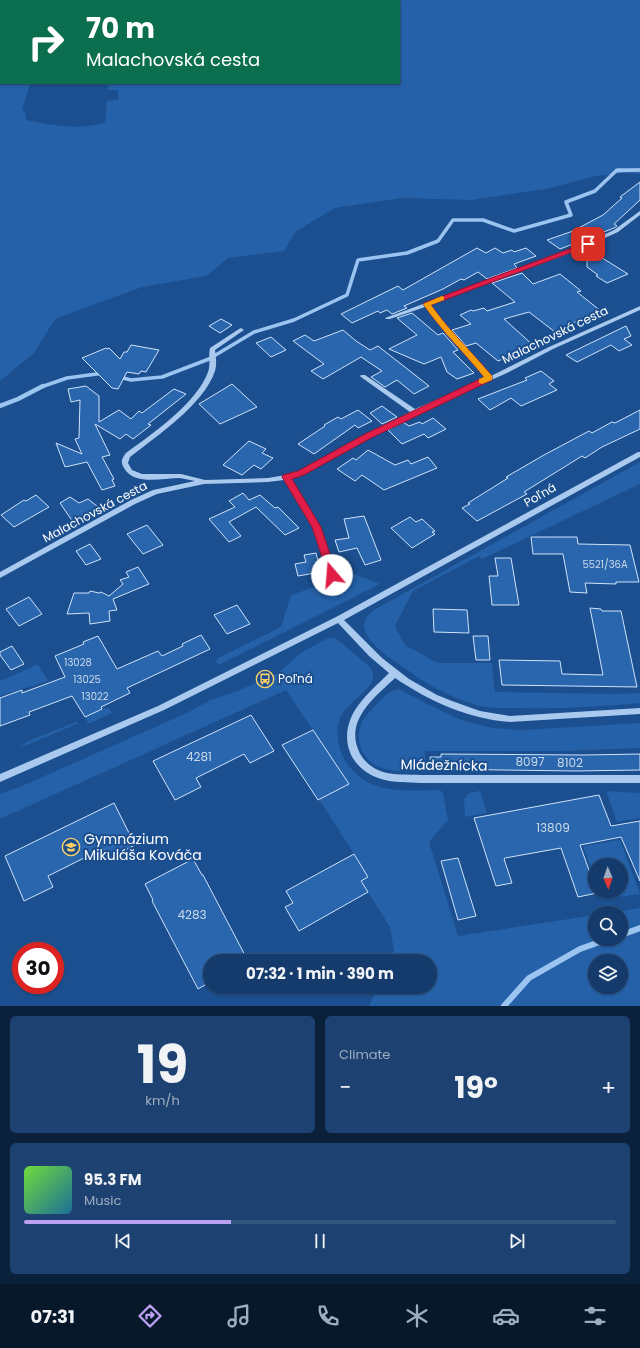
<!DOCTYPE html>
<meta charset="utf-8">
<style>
:root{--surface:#143b6b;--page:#1d4271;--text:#f1f3f6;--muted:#9dadc1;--line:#33557e;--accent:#bca0f2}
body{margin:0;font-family:Poppins,sans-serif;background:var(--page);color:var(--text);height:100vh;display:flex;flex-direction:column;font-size:15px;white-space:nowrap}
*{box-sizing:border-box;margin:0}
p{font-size:13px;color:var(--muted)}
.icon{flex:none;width:22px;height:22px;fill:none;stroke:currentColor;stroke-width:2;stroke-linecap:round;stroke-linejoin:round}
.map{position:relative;height:1006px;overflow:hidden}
.drawer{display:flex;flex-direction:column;gap:10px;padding:10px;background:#0b203b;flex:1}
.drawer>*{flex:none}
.hud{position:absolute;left:0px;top:0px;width:400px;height:84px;box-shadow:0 1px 3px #0004,0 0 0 1px var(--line);background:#0b6e4f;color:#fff;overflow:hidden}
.needle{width:26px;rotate:178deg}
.controls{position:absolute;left:588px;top:858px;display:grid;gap:8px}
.controls a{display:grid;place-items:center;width:40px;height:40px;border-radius:50%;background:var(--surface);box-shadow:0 1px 3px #0004,0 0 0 1px var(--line);font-size:20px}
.speed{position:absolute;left:12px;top:942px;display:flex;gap:8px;font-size:20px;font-weight:700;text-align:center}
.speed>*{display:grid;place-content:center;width:52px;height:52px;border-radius:50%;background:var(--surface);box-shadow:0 1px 3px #0004,0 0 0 1px var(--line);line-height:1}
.speed .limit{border:6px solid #d22;background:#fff;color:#111}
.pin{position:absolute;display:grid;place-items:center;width:34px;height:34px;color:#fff;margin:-17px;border-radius:8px;box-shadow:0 2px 6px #0006}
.me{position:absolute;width:44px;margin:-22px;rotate:342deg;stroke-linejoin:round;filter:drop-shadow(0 0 3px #0008)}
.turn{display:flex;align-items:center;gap:14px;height:84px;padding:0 20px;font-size:18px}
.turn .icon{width:52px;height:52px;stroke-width:2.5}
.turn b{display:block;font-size:28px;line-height:34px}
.big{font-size:30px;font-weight:700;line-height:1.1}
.drawer .widget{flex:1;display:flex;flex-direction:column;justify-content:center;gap:6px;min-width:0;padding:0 14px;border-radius:6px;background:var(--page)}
.drawer .dial{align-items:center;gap:0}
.dial b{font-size:52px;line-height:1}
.song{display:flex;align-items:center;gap:12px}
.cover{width:48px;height:48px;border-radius:6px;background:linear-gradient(135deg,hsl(100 70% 55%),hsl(200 70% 35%))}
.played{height:4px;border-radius:2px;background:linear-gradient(90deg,var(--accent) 35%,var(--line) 35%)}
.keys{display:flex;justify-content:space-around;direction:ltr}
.heat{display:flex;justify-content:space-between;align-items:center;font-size:22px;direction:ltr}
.drawer .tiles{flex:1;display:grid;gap:10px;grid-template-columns:1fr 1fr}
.widget:last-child{grid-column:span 2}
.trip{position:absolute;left:203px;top:954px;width:234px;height:40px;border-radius:20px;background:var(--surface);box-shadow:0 1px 3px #0004,0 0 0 1px var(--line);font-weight:700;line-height:40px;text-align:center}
.tab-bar{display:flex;height:64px;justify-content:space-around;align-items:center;background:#08182b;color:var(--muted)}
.tab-bar .icon{width:28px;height:28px}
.tab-bar .current{color:var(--accent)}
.tab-bar b{font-size:18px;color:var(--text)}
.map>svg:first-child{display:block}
</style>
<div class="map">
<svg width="640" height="1006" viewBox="0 0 640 1006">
<rect width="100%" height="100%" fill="#1b4f8f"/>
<g fill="#2461a8" fill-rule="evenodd">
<path d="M0 0H640V174L623 173 596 176 546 189 471 200 401 198 335 208 295 232 284 251 228 258 206 276 142 287 55 319 34 353 0 381V41L1 83H30L22 110 26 114V120C49 125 83 131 105 122L107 101 118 100V90H108V83H399V1H1Z"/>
<path d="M640 462V484L482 559 479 556 413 591 395 626 405 645 438 663H492L495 692 617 694 640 693V703C600 707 559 709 519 708 504 708 488 709 473 704 449 697 426 684 406 669 394 661 380 652 371 641 361 629 362 619 374 610Z"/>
<path d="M337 567 380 584 221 664H218L216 662 218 658 281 627 291 595 336 580 339 575Z"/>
<path d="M328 638H334L339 641 370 667C372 671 374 674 373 679 369 692 346 703 340 719 335 731 338 746 343 757 364 795 402 791 440 790L443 793 448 820 429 842 458 936 595 915V939H621V913H609L640 908V1006H369L378 987H430V961H390L394 951 390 927 361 881 368 876 319 799 349 784 286 690 0 819V794L22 786 189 712 210 700 235 692 278 673 302 652ZM595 961H621V987H595Z"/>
<path d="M38 664 48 681 0 696V681Z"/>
<path d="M399 689 429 705 464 721 493 728 522 730 640 723V748L563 751H425L426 772C411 771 392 773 377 766 358 756 353 733 366 716 369 712 373 708 377 704 384 697 389 690 399 689Z"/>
<path d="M105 708 109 709 112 713 90 723H88L85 717Z"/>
<path d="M76 722 79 723 20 748 26 742Z"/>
<path d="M480 791 487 813 465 817 464 800 469 793Z"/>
<path d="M606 791 640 793V818L617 822Z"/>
<path d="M620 840 640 894 602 899 599 891H621V865H595V879L583 846Z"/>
</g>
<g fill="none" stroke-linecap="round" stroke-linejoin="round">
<path stroke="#9cc4f0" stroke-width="3" d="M616 171 640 170"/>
<g stroke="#9cc4f0" stroke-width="3.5">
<path d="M119 377 131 380 162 377 209 359 254 332 294 320 347 295 358 260 407 253 438 241 453 220H483L514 231 571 215 566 202 595 191 617 170H640"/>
<path d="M41 387 67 378 104 373"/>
</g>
<path stroke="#9cc4f0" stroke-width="4.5" d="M0 406 18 399 43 386"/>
<g stroke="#9cc4f0" stroke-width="6">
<path d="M621 935 640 928"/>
<path d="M504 1006 529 978 580 949 608 939"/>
</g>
</g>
<g fill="#2a66ad" stroke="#cfe3fa">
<path d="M640 182V200L614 224 617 226 614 228 560 249 547 240 573 231 603 215 622 198 620 197Z"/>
<path d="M477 248 486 253 495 248 503 253 512 250 514 252 526 248 536 256 514 264 517 268 487 279 478 272 464 280 461 279 443 289 404 306 407 308 392 314 387 310 380 313 378 311 352 323 341 314 398 286 403 290Z"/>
<path d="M599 256 628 274 607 283 596 276 598 275 587 267V261Z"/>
<path d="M522 273 533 284 560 274 581 291 577 292 602 312 567 325 568 327 555 332 529 312 504 319 534 346 498 361 476 343 466 346 452 330 471 324 460 315 471 310 473 311 484 308 487 311 515 302 492 283Z"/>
<path d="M412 313 438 335 443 333 458 350 453 352 474 373 457 379 447 372 441 357 424 364 389 349 417 335 397 318Z"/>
<path d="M221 319 232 325 220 333 209 326Z"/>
<path d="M626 326 631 336 624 339 632 345 619 351 611 345 577 362 566 355Z"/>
<path d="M343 330 356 341 370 350 378 346 429 386 414 394 397 380 385 387 371 377 382 371 361 357 323 379 311 371 324 364 293 341 305 335 314 341Z"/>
<path d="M271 337 286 350 271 357 256 343Z"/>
<path d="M131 345 159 350 146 372 141 371 139 374 127 372 118 389 112 388 82 358 106 348 107 349 109 348 120 359 124 352H127Z"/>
<path d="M541 371 554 381 549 384 557 390 521 406 511 398 490 410 478 399 527 380 525 378Z"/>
<path d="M232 384 257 407 220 424 199 404Z"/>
<path d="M86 386 99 396V422L119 410 131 419 139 411 142 413 174 389 186 394 148 424 151 425 133 439 126 434 120 439 95 424 110 455 102 457 114 479 112 480 115 486 102 490 87 462 65 467 56 443 82 454 75 439 79 438 80 400 71 402 68 389Z"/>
<path d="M382 406 397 417 382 424 370 413Z"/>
<path d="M358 410 372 421 358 428 355 425 314 454 298 444 325 426 324 425 338 417 341 419Z"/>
<path d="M640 410V429L602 447 585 458 582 456 524 492 527 494 477 521 462 508 470 504 468 503 508 478 506 477 544 455 589 431 592 433 612 422 615 423Z"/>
<path d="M433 418 446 429 428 438 424 434 402 444 388 430 403 422 409 426 420 422 422 424Z"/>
<path d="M249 441 266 449 262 453 273 458 261 469 254 465 242 475 223 465Z"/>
<path d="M368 450 395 465 408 460 411 464 428 457 437 468 384 490 362 475 355 481 337 469 353 458 356 460Z"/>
<path d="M243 493 249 500 260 495 275 508 278 507 299 528 285 535 256 507 229 522 241 536 229 542 209 519 235 507 229 501Z"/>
<path d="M36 495 49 507 14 527 1 515 24 500 26 501Z"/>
<path d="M70 497 79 503 88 499 103 511 80 525H75L60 503Z"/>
<path d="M364 516 381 560 365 565 357 548 339 552 335 540 349 538 344 519Z"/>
<path d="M410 517 416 522 422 519 435 531 432 532 435 534 412 548 391 528Z"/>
<path d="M147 525 163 545 143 554 127 534Z"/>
<path d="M531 537H577L578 544 630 545 639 582H616V584L585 583 587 593 570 592 563 554H533Z"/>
<path d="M90 544 101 559 86 565 76 551Z"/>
<path d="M316 553 321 572 298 576 295 564 306 562 304 555Z"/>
<path d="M495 558H511L519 605H492L489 576H498Z"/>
<path d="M138 567 149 584 113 599 117 610 109 611 110 621 90 624 89 613 67 614 74 593H89L90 591 99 593 101 592 109 596 123 584 120 580 129 577 126 572Z"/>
<path d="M29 597 42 614 19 626 6 609Z"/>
<path d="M237 605 250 624 227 634 214 615Z"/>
<path d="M590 608 601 609 602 611H621L637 687 502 685 499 660 560 661 562 674 603 675Z"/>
<path d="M433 609 467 610 469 633 434 632Z"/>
<path d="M201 635 210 649 127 688 130 693 101 707 102 709 85 717 72 696 29 712 30 715 0 726V698L22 690V693L65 677 55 656 84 644 83 642 98 636 117 669 158 651 162 656 183 646 182 644Z"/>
<path d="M473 636H488L490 660H476Z"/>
<path d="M12 646 24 664 11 670 0 655V652Z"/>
<path d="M251 715 274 751 250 763 244 754 196 778 201 787 175 800 153 761Z"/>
<path d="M313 730 349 784 318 800 282 745Z"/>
<path d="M441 754 584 755 640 754V770L575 771 431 769 430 757H441Z"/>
<path d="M599 795 611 826 640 821V881L621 837 580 845 595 887V891L597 893 578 897 561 848 505 858 504 859 512 883 496 886 474 818Z"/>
<path d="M114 803 135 845 108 859 103 848 80 860 48 876 53 887 24 901 5 856Z"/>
<path d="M354 854 368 877 361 881 368 892 299 931 285 907 293 903 286 891Z"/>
<path d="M458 858 476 916 458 920 441 861Z"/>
<path d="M193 859 202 875H203L248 961H210V982L198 989 152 901 153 900 145 884Z"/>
</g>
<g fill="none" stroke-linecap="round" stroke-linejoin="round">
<g fill="#a9c9ee" fill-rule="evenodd">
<path d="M640 211V215L618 232 579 250 429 305 450 331 491 376 549 347 638 307 640 306V310L553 349 507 373 417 413 370 438 303 475 290 478 320 527 336 575 335 577H329L328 575 312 527 284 480 268 482 204 484 157 494 135 504 0 578V572L131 500 153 490 195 481C190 480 185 479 180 478 162 478 134 486 124 468 120 462 122 458 126 453 152 434 197 403 208 372 211 364 208 355 210 348L239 329 241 328 244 330 215 350C216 357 217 364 215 371 204 404 157 436 130 457L128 463 132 470 142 474H181L205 480 268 478 286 475 299 471 366 434 410 412 361 377 360 376 361 375H365L415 409 486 378 446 334 425 307 390 319H386L385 318 575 248 614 230Z"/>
<path d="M638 452H640V457L344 620 382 658 409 679 437 695 452 701 480 711 510 716 640 708V714L510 722C468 719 429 701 395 678 376 696 346 719 358 749 361 758 369 766 378 770 391 776 408 774 421 775H640V783H421C408 782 394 783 381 779 349 769 338 738 355 710 364 696 377 685 389 673L369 656 338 623 164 710 0 782V774L158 706 336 617Z"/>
</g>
</g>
<path fill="#e11d48" stroke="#92132f" d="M588 242 591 243V245L431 305C449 331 472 352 492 376V380L371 438 304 475 292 479 321 527 337 575 336 578H329L312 527 282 477 283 475 298 471 365 434 484 377C464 352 441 330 423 304L424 303Z"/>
<path fill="#f59e0b" d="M442 296 444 297V300L431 305C449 331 472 352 492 376V380L482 384 479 383V379L484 377C464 352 441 330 423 304Z"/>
<defs>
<symbol id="bus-ring" viewBox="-11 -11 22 22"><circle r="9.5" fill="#1b4f8f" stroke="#ffd166" stroke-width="1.5"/><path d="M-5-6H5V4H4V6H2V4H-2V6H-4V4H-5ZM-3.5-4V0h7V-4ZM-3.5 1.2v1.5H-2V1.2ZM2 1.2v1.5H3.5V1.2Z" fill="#ffd166"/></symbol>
<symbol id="school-ring" viewBox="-11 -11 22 22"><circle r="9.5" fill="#1b4f8f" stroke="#ffd166" stroke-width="1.5"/><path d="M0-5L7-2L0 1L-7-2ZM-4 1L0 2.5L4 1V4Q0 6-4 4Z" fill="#ffd166"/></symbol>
</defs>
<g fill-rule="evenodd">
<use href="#bus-ring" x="255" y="669" width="20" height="20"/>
<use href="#school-ring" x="61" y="837" width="20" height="20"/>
</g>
<g text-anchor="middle" stroke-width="4" stroke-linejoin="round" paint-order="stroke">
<g font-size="10" fill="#cad9ea">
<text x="605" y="568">5521/36A</text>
<text x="78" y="666">13028</text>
<text x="87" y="683">13025</text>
<text x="95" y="700">13022</text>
</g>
<g font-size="12" fill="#fff" stroke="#1b4f8f">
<text transform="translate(555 335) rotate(-26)" y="4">Malachovská cesta</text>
<text transform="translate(540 495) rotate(-30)" y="4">Poľná</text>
<text transform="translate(95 512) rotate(-28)" y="4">Malachovská cesta</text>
</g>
<g font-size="12" fill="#fff" stroke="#1b4f8f" text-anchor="start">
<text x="278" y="683">Poľná</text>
</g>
<g font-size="12" fill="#cad9ea">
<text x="199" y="761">4281</text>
<text x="530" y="766">8097</text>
<text x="570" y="767">8102</text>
<text x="553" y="832">13809</text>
<text x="192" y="919">4283</text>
</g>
<g font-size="14" fill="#fff" stroke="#1b4f8f">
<text transform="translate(444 765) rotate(1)" y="5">Mládežnícka</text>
</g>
<g font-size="14" fill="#fff" stroke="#1b4f8f" text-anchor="start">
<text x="84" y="844">Gymnázium<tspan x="84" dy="16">Mikuláša Kováča</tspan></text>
</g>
</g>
</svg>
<div class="controls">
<a><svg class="needle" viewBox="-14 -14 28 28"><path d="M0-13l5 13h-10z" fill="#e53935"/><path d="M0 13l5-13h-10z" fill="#9dadc1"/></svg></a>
<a><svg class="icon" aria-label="search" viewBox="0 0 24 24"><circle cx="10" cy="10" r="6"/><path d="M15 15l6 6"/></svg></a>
<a><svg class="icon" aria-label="layers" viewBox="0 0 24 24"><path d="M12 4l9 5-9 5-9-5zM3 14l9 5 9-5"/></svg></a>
</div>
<div class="speed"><div class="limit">30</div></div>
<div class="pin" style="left:588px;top:244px;background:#d93025"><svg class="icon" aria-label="arrive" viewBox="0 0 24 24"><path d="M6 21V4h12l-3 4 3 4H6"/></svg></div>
<svg class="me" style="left:332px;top:575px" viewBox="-20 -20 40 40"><circle r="19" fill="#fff"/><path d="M0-13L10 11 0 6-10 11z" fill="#e11d48"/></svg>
<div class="trip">07:32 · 1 min · 390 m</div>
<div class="hud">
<div class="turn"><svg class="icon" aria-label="right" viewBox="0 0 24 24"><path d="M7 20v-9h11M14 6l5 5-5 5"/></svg><div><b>70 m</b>Malachovská cesta</div></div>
</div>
</div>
<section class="drawer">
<div class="tiles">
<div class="widget dial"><b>19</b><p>km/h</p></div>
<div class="widget"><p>Climate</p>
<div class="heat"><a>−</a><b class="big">19°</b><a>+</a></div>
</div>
<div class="widget">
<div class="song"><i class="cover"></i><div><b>95.3 FM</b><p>Music</p></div></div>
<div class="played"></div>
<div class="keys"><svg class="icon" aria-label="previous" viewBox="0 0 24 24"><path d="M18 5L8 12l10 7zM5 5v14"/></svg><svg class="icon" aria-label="pause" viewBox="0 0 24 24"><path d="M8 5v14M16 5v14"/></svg><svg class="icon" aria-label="next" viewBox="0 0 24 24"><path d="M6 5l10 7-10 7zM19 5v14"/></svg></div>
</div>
</div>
</section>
<nav class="tab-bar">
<b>07:31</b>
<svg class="icon current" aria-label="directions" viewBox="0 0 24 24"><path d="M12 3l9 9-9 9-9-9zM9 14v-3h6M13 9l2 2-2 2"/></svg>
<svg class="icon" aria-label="music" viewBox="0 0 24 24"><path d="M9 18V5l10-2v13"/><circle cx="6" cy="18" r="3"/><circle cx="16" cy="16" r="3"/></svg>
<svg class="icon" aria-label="phone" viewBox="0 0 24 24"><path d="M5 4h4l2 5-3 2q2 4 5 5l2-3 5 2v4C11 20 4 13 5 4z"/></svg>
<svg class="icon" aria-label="climate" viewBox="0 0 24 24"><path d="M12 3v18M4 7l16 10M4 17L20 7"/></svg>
<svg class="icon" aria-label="car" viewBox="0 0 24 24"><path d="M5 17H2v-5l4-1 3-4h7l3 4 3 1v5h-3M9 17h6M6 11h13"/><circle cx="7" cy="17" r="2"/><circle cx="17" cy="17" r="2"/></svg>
<svg class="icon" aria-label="filters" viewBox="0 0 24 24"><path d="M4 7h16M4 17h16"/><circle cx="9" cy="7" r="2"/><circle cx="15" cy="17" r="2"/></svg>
</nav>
